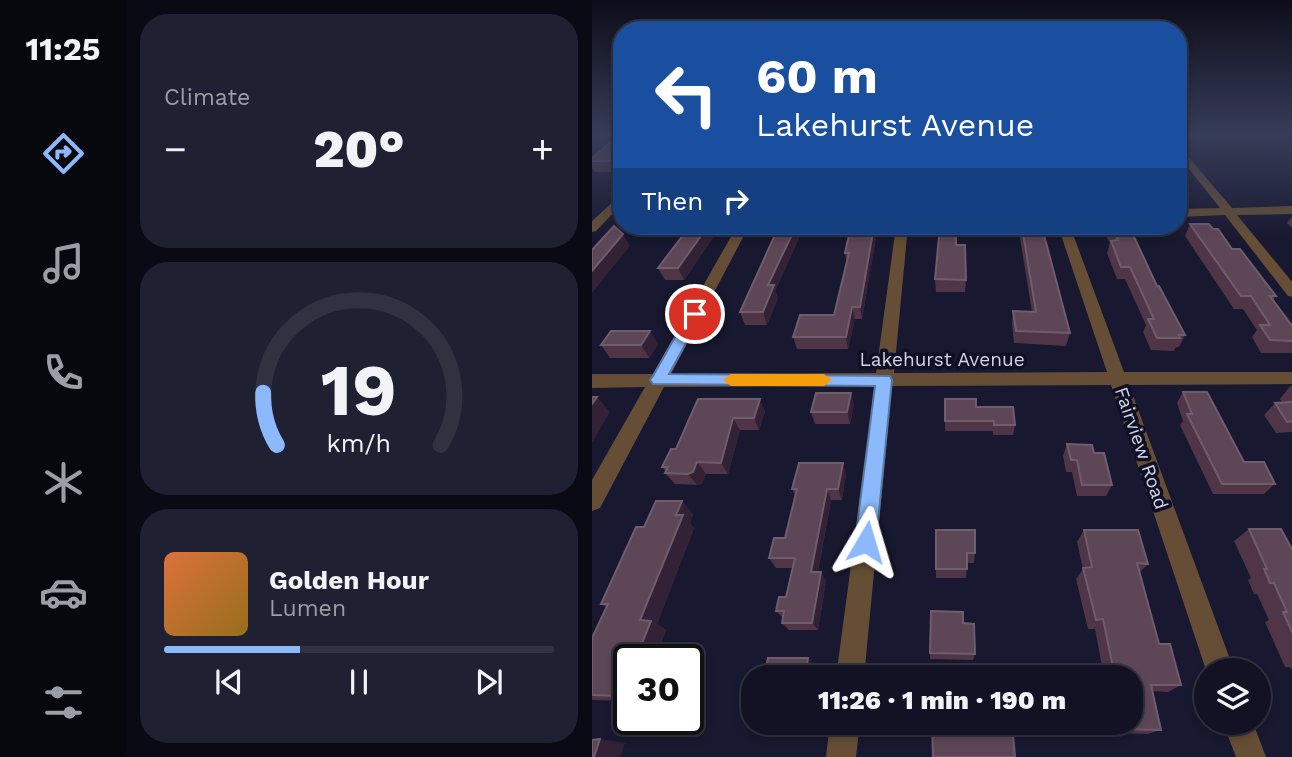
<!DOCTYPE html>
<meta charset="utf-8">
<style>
:root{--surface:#121224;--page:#1f2031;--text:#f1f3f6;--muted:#9c9ea6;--line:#313241;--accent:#8bb9fc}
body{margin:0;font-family:"Work Sans",sans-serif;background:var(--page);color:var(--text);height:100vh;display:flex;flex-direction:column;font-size:26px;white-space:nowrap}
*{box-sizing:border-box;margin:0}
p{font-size:23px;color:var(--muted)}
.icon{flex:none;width:38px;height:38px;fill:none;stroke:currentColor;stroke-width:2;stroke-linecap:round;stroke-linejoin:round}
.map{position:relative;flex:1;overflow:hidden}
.side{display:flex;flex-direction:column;gap:14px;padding:14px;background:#0a0a14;width:466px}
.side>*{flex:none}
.top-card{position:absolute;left:21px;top:21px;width:574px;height:214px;border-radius:28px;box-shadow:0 4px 10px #0003,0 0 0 2px var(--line);background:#1a4fa0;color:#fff;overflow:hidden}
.controls{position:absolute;left:602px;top:658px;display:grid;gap:14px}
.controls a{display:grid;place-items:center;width:77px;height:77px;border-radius:50%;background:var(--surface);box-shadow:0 4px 10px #0003,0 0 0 2px var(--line);font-size:35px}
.speed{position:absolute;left:21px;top:644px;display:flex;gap:14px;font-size:35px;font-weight:700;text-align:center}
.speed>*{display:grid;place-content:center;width:91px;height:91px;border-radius:50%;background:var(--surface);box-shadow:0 4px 10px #0003,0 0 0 2px var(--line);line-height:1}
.speed .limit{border:4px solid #111;border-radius:10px;background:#fff;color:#111}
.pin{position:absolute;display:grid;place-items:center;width:60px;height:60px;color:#fff;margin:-30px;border:4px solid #fff;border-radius:50%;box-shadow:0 2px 7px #0007}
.me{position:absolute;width:77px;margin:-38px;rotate:7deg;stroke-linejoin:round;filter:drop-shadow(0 0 5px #0008)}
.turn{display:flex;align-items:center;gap:24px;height:147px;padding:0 28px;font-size:32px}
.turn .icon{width:91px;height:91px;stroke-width:2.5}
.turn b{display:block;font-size:49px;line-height:60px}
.then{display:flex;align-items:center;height:66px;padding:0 28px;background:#0003;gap:14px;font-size:26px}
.big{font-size:52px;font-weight:800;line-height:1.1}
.side .widget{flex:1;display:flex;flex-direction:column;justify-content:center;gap:10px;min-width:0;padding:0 24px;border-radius:28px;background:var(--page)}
.side .dial{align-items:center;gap:0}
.dial svg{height:182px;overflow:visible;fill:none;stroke:var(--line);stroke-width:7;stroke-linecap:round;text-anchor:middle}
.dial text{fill:var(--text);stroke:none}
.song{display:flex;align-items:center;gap:21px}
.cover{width:84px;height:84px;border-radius:10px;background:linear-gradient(135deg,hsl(20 70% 55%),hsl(40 70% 35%))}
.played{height:7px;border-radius:4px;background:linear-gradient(90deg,var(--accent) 35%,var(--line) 35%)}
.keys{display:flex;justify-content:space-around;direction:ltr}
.heat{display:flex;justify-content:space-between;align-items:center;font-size:38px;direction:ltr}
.trip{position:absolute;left:149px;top:665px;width:402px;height:70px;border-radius:28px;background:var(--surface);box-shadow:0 4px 10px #0003,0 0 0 2px var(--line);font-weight:800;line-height:70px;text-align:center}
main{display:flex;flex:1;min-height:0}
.tab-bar{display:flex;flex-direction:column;width:126px;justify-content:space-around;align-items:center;background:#07070e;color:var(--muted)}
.tab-bar .icon{width:49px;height:49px}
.tab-bar .current{color:var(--accent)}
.tab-bar b{font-size:32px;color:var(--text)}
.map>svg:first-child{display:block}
</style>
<main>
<nav class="tab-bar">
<b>11:25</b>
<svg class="icon current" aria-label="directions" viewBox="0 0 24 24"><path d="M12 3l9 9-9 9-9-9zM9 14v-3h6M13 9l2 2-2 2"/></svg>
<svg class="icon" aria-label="music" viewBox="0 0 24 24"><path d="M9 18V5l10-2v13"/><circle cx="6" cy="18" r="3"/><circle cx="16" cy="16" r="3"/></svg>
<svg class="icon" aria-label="phone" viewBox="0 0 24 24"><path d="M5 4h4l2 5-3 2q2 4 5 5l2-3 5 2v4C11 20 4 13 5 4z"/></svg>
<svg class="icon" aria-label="climate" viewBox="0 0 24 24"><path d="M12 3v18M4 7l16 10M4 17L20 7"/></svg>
<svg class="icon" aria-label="car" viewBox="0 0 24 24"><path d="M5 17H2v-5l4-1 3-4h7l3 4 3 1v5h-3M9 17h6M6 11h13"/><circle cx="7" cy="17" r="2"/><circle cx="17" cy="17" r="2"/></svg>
<svg class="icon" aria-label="filters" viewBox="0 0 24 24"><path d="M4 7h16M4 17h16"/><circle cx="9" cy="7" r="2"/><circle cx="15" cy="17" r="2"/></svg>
</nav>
<section class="side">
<div class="widget"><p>Climate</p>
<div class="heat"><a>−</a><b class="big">20°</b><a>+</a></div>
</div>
<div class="widget dial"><svg viewBox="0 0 100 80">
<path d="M14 69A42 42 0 1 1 86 69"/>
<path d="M14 69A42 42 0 0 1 8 46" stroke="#8bb9fc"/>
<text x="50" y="56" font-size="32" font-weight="700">19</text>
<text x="50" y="72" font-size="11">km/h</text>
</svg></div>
<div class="widget">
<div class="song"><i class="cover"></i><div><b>Golden Hour</b><p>Lumen</p></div></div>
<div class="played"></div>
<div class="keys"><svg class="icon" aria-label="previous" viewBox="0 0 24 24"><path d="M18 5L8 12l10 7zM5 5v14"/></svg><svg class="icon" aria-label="pause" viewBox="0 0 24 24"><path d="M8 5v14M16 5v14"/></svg><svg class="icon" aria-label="next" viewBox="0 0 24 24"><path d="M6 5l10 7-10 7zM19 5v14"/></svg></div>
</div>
</section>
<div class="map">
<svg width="701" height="757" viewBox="0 0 701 757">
<rect width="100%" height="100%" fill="#181830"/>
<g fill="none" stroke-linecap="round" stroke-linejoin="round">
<g fill="#654e35" fill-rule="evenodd">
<path d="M586 145 640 208 701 206V214L645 215 701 283V297L696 296 633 215 586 217V209L628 208 586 155Z"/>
<path d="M30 194V204L4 231 0 232V221Z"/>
<path d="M145 226H157L79 374 284 373 304 226H316L302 373 515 372 466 226H478L532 372H701V384L537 385 642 670H614L519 385 300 386 272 677H244L283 386 72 387 8 508 0 511V480L53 387 0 388V374H61Z"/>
<path d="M238 723H268L264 757H234Z"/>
<path d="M631 723H661L674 757H644Z"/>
</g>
</g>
<g fill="#4f3545">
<path d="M30 134V166L24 172H3L0 167V158Z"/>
<path d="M701 215V229L695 223Z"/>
<path d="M598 224 621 229 684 296 681 300 701 327V353H669L660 337 665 330 651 309H642L593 236Z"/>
<path d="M184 226H210L211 229 183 291 186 298 175 325H153L148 312 185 229Z"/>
<path d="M258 226H286L270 319H263L256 349H205L201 337 242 315 255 263 253 253 258 230Z"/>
<path d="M513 226H537L565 286 593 335 587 347H584L582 351 559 350 551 332 554 325 533 279H525L515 253 518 243 511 230Z"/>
<path d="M128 227 92 280H73L66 268Z"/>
<path d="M430 227 478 333 474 346 422 343 420 324 421 311 440 312 428 238Z"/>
<path d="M343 279 374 280 373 292H344Z"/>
<path d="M66 344 57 358H18L9 345Z"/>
<path d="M698 386H701V432L684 433 672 415 683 403H691L688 399Z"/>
<path d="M591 392 652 462 683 484 672 494H621L588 425 591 421 585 403Z"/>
<path d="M106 399 173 411 167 430H148L136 474H114L110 484 105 485 83 484 73 473 74 472 70 467 84 449Z"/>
<path d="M353 399 384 407 423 425 421 435H401V431H353Z"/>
<path d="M262 405 258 424H223L219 412Z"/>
<path d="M475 444 502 453 520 485 514 496H485L480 472H474L471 456Z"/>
<path d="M254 474 250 500H239L226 572 234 581 226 630H197L190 623 191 618 184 611 194 597 201 568H184L177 558 193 538 203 495 200 489Z"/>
<path d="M101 514 98 523 102 528 65 624 74 630 66 651H64L60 660H37V701L0 700V638L14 607 9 604 52 527Z"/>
<path d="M657 529 701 551V672L698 667H693L673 622 677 620 665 594H662L656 580 659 578 642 541Z"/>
<path d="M344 530 383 553 382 563H375L374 578H344Z"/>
<path d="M492 530 556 564 547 573 567 644 589 685 576 692 560 691 569 730 556 734 515 733 514 723H539V677H512L503 629H496L484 579 491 569 485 542Z"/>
<path d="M371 623 383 654 381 660 338 659V653Z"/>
</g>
<g fill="#332235">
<path d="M30 150V166L24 172 18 161Z"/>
<path d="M116 226H128V227L92 280 86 268Z"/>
<path d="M204 226H210L211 229 183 291 186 298 175 325 171 312 176 285Z"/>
<path d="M282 226H286L270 319 268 307Z"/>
<path d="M31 234 38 246 0 293V271Z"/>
<path d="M260 307 263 319 256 349 254 337Z"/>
<path d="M58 331 66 344 57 358 49 345Z"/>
<path d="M259 393 262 405 258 424 255 412Z"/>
<path d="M5 397 18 412 0 443V404Z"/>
<path d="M168 399 173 411 167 430 162 418Z"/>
<path d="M141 418 148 430 136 474 129 463Z"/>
<path d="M105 462 114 474 110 484 105 485 96 474Z"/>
<path d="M251 463 254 474 250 500 246 489Z"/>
<path d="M235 489 239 500 224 581 219 572Z"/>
<path d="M90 501 101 514 98 523 102 528 65 624 74 630 66 651 50 643 48 620Z"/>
<path d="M229 572 234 581 226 630 220 623Z"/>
<path d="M48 643 64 651 60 660H41Z"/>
<path d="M216 658 222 664 220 677H213Z"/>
<path d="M37 670V699L26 696Z"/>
<path d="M8 739 33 743 28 757H2Z"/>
</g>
<g fill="#5d4656" stroke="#6f5c6c" stroke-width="2">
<path d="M28 134H30V150L18 161H0V158Z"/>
<path d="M598 224H617L621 229H626L640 249H648L684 296H678L701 327V341L678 340 668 325H678L659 296H649Z"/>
<path d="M22 226 31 234 0 271V250Z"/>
<path d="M98 226H116L86 268H66Z"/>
<path d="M187 226H204L176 285H182L171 312H148Z"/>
<path d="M259 226H282L268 307H260L254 337H201L208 315H242L257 253H253Z"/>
<path d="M348 226H364V245H373L374 280 343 279Z"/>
<path d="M519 226H537L565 286H567L593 335H587L588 338H565L556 319H562L538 267H529L519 241 526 240Z"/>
<path d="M430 227H447L451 231 478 333 424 331 421 311 444 312Z"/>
<path d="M19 331H58L49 345H9Z"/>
<path d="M591 392H615L652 462H672L683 484H630L595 414H600Z"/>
<path d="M224 393H259L255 412H219Z"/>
<path d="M0 397H5L0 404Z"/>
<path d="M106 399H168L162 418H141L129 463 105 462 101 472 96 474 73 473 76 467H70L79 449H84Z"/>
<path d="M353 399H384V407H421L423 425H402V421H353Z"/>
<path d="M701 402V421L695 422 683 403Z"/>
<path d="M475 444 500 445 502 453H512L520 485H490L485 460H479Z"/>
<path d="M207 463H251L246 489H235L219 572H229L220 623H190L192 611H184L187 597H194L203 558H177L182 538H193L205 489H200Z"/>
<path d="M64 501H90L84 515H91L48 620 59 621 50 643H48L41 660H37V670L26 696 0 695V638L16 604H9L44 527H52Z"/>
<path d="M657 529H689L701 551V634L691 612H695L682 583H678L672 569H675Z"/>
<path d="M344 530H383V553H375V569H344Z"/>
<path d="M492 530H546L556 564 545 563 567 644H578L589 685H559L569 730 526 729 525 723H539V677H523L511 619 504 620 491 568 500 567Z"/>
<path d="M339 611 371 612V623L382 624 383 654 338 653Z"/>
<path d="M176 658H216L213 677H172Z"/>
<path d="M340 723H420L423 757H341Z"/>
<path d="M8 739 2 757H0V740Z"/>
</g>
<linearGradient id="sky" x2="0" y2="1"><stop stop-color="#0d0d1a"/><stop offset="0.56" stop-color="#373d59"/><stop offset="1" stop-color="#373d59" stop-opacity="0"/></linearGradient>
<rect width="701" height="240" fill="url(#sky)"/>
<path fill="#8bb9fc" stroke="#5a78a4" stroke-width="2" d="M103 309 110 314 77 374 298 376 300 380 284 542 281 550 274 553 266 550 263 542 283 386 61 384 58 380 61 376 96 314Z"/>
<path fill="#f59e0b" d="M139 374H232L240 380 232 386H139L131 380Z"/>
<g text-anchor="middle" stroke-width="7" stroke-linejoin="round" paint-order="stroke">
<g font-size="19" fill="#d2d3e4" stroke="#0f0f25">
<text x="350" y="366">Lakehurst Avenue</text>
<text transform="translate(550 448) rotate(71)" y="7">Fairview Road</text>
</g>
</g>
</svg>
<div class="controls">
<a><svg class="icon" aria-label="layers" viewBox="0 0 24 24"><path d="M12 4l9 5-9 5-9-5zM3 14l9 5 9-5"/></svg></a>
</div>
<div class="speed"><div class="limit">30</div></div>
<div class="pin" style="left:103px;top:314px;background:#d93025"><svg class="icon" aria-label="arrive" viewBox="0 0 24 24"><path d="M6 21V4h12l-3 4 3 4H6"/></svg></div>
<svg class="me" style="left:274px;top:542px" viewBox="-20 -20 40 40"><path d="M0-17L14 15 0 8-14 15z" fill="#8bb9fc" stroke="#fff" stroke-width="4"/></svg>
<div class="trip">11:26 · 1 min · 190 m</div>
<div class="top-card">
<div class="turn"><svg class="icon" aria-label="left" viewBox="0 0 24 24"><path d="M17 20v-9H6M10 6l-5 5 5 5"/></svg><div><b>60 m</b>Lakehurst Avenue</div></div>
<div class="then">Then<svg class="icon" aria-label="right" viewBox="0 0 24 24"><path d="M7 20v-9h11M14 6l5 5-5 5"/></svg></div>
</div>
</div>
</main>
